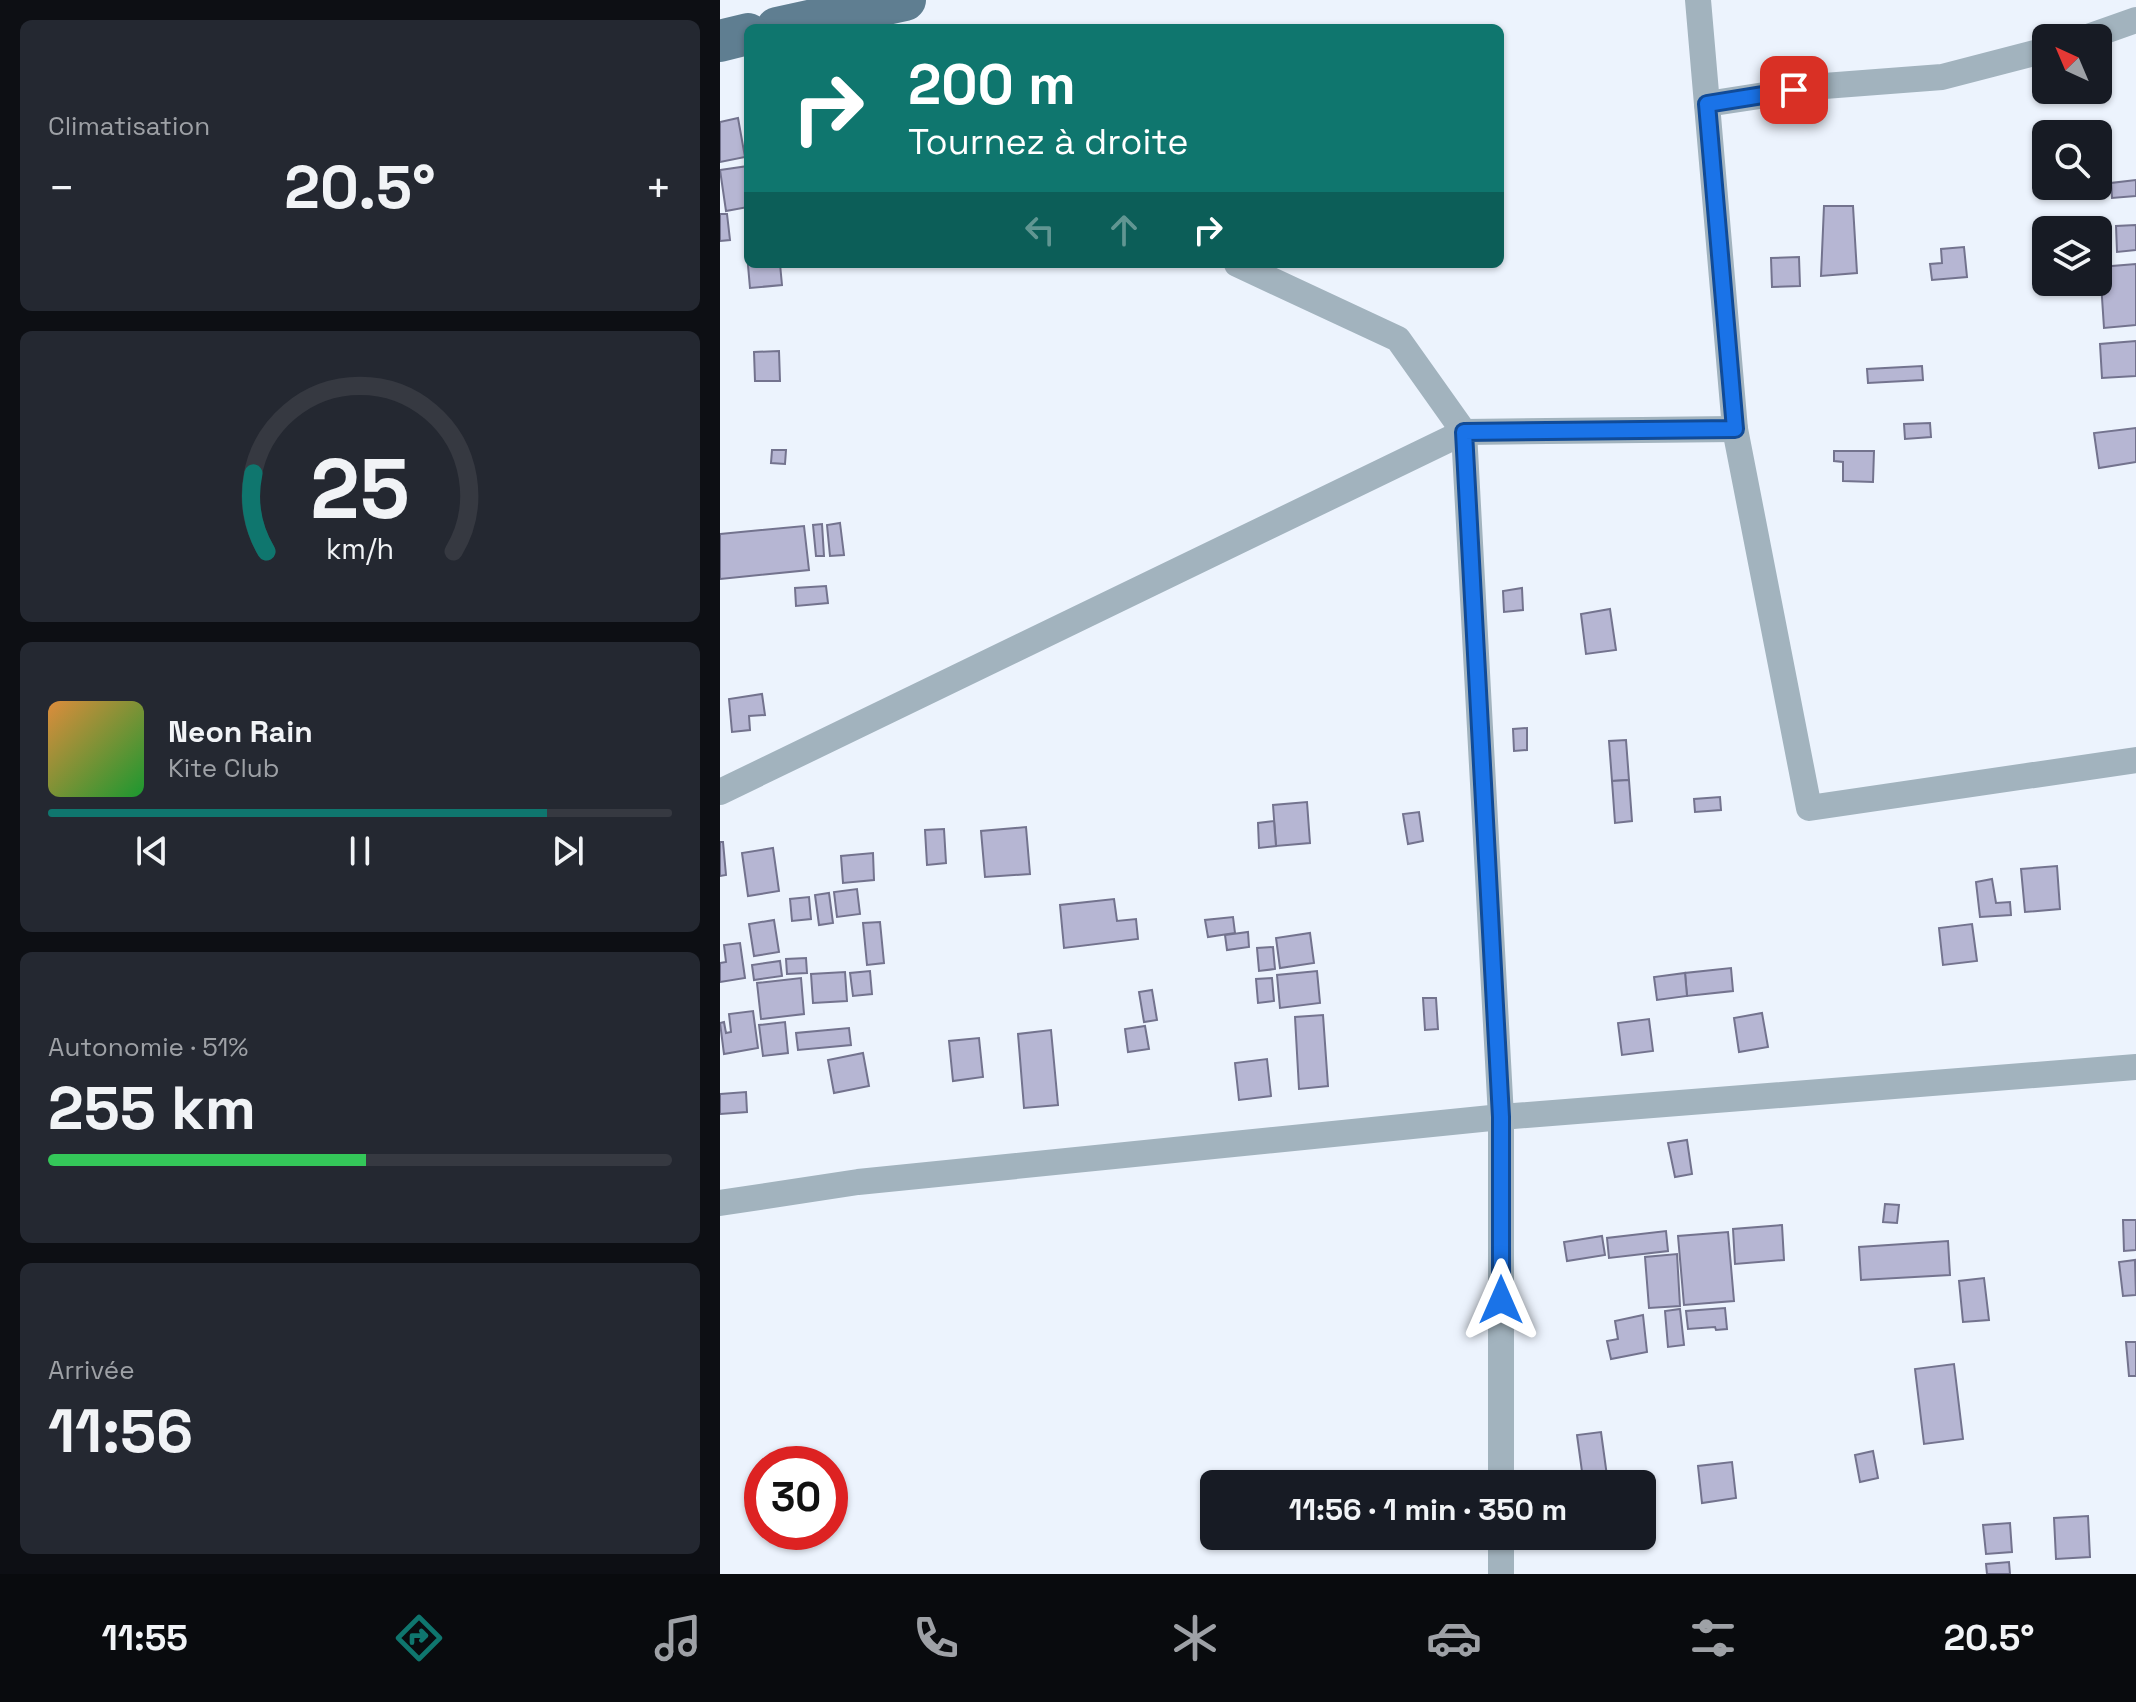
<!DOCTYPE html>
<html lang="fr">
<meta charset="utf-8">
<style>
:root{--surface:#171b24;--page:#242831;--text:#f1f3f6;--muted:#9ea1a6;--line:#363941;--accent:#0f766e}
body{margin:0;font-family:"Space Grotesk",sans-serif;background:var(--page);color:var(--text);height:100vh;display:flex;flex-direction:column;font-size:30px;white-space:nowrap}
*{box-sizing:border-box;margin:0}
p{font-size:26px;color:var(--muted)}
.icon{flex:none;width:44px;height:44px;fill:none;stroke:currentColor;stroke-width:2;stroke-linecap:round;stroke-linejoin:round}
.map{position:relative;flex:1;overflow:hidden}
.drawer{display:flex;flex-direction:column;gap:20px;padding:20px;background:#0d0f14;width:720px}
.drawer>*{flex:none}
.top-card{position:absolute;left:24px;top:24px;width:760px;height:244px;border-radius:12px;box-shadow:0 2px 6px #0004;background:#0f766e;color:#fff;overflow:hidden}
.needle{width:52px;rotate:316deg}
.buttons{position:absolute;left:1312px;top:24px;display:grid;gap:16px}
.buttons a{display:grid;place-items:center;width:80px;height:80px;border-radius:12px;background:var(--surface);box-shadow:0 2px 6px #0004;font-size:40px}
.speed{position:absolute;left:24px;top:1446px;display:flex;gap:16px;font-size:40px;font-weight:700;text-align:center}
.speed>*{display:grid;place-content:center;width:104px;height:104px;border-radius:50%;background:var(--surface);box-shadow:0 2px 6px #0004;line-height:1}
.speed .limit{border:12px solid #d22;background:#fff;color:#111}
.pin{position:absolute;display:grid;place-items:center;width:68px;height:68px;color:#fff;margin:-34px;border-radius:16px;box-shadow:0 4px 12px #0006}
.me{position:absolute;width:88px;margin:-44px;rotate:0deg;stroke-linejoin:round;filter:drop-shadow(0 0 6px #0008)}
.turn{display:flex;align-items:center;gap:28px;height:168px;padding:0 32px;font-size:36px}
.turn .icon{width:104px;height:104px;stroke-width:2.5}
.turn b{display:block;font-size:56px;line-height:68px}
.lanes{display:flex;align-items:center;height:76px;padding:0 32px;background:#0003;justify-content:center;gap:40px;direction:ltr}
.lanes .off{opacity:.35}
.big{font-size:60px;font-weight:700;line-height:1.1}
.drawer .widget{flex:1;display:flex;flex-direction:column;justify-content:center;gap:12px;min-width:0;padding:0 28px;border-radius:12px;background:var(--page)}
.drawer .dial{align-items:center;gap:0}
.dial svg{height:208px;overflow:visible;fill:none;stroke:var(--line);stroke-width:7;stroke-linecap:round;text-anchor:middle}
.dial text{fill:var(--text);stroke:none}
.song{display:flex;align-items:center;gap:24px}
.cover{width:96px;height:96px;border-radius:12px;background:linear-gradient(135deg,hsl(30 70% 55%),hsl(130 70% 35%))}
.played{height:8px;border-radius:4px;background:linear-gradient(90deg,var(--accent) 80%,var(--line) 80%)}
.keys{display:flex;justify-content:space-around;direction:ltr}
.heat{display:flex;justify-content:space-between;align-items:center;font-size:44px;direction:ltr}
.charge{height:12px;border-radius:6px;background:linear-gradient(90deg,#34c759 51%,var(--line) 0)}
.trip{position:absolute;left:480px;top:1470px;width:456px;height:80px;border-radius:12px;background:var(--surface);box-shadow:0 2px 6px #0004;font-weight:700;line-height:80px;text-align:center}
.dock{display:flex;height:128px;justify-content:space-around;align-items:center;background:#090b0e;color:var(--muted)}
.dock .icon{width:56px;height:56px}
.dock .current{color:var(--accent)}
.dock b{font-size:36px;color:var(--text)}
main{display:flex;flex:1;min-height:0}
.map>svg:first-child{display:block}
</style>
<main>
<section class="drawer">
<div class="widget"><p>Climatisation</p>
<div class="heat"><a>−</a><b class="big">20.5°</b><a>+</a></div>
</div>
<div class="widget dial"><svg viewBox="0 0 100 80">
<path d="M14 69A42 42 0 1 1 86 69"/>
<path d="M14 69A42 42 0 0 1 9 39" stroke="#0f766e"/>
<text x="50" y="56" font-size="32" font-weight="700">25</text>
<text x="50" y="72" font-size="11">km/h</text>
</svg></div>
<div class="widget">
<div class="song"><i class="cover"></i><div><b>Neon Rain</b><p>Kite Club</p></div></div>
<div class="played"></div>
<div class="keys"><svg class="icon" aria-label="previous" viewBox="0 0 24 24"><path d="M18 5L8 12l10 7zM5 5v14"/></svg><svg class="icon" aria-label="pause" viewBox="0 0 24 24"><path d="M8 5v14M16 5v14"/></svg><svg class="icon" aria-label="next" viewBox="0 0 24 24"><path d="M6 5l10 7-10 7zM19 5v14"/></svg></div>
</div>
<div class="widget"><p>Autonomie · 51%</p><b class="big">255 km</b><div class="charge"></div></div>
<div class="widget"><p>Arrivée</p><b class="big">11:56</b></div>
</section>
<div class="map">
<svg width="1416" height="1574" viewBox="0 0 1416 1574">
<rect width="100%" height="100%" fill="#ecf3fd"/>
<g fill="#b6b6d3" stroke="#73738e" stroke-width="2">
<path d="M18 118 25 157 0 162V122Z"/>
<path d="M28 166V207L6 211 0 170Z"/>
<path d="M1416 180V196L1392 198 1391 183Z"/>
<path d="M1104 206H1133L1137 273 1101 276Z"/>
<path d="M0 214H7L10 240 0 241Z"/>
<path d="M1416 225V250L1397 252 1396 226Z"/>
<path d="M1244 247 1247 277 1212 280 1210 264 1222 263 1221 249Z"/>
<path d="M27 254 28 264H60L62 285 30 288Z"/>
<path d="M1079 257 1080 286 1052 287 1051 258Z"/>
<path d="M1416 264V325L1384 328 1380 267Z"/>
<path d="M1416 341V376L1382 378 1380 344Z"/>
<path d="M59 351 60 381H35L34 352Z"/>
<path d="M1202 366 1203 380 1148 383 1147 369Z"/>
<path d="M1210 423 1211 437 1185 439 1184 424Z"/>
<path d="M1416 428V462L1379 468 1374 433Z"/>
<path d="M52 450H66L65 464 51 463Z"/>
<path d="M1114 451H1154L1153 482 1123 481V462L1114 461Z"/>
<path d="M120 523 124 555 110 556 107 525Z"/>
<path d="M102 524 104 556H96L93 525Z"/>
<path d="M84 526 89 570 0 579V534Z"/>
<path d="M106 586 108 603 76 606 75 588Z"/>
<path d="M802 588 803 610 784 612 783 591Z"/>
<path d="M890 609 896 650 866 654 861 614Z"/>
<path d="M42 694 45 715 29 716 30 730 12 732 9 699Z"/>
<path d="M807 728V750L794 751 793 729Z"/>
<path d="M906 740 909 780 892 781 889 741Z"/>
<path d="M909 780 912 821 895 823 892 781Z"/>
<path d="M1000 797 1001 810 975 812 974 799Z"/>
<path d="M587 802 590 843 556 846 553 805Z"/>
<path d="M699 812 703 841 688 844 683 814Z"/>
<path d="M554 821 556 846 539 848 538 823Z"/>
<path d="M306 827 310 874 265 877 261 831Z"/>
<path d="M224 829 226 863 207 865 205 830Z"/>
<path d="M0 842H3L6 875 0 876Z"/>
<path d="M53 848 59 891 28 896 22 853Z"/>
<path d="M153 853 154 880 123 883 121 856Z"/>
<path d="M1337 866 1340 909 1305 912 1301 869Z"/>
<path d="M1272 879 1276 903 1290 902 1291 915 1260 917 1256 882Z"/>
<path d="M137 889 140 914 117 917 114 892Z"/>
<path d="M109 893 113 923 99 925 95 895Z"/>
<path d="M89 897 91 919 72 921 70 899Z"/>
<path d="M394 899 397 921 416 919 418 939 344 948 340 905Z"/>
<path d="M513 917 515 933 488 937 485 920Z"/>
<path d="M54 920 59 952 34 956 29 924Z"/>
<path d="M160 922 164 963 147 965 143 923Z"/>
<path d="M1252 924 1257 961 1223 965 1219 928Z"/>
<path d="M528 932 529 947 507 950 505 935Z"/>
<path d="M590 933 594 963 560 968 556 938Z"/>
<path d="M20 943 25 978 0 982V963L6 962 4 945Z"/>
<path d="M553 947 555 969 539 971 537 948Z"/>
<path d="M86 958 87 973 67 974 66 959Z"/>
<path d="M60 961 62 976 34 980 32 965Z"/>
<path d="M1011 968 1013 991 967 996 965 973Z"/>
<path d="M150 971 152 994 133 996 130 973Z"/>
<path d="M597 971 600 1003 560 1008 557 975Z"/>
<path d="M125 972 127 1001 93 1003 91 974Z"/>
<path d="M965 973 967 996 937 1000 934 977Z"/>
<path d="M81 978 84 1014 41 1019 37 983Z"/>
<path d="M552 978 554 1001 538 1003 536 979Z"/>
<path d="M432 990 437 1020 424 1022 419 992Z"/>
<path d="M703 998H716L718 1029 705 1030Z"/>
<path d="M33 1011 38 1048 4 1054 0 1023 4 1022 6 1033 11 1032 9 1014Z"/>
<path d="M1042 1013 1048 1047 1019 1052 1014 1018Z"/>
<path d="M603 1015 608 1086 579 1089 575 1017Z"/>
<path d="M929 1019 933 1051 902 1055 898 1023Z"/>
<path d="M65 1022 68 1053 43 1056 39 1025Z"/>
<path d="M425 1026 429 1049 408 1052 405 1029Z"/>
<path d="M129 1028 131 1045 78 1050 76 1033Z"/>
<path d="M331 1030 338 1105 304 1108 298 1034Z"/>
<path d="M259 1038 263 1077 233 1081 229 1041Z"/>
<path d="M143 1053 149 1086 114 1093 108 1060Z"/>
<path d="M547 1059 551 1096 519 1100 515 1063Z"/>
<path d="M26 1092 27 1112 0 1114V1094Z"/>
<path d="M967 1140 972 1174 955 1177 948 1143Z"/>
<path d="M1165 1204 1179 1205 1177 1223 1163 1222Z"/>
<path d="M1403 1220H1416V1250L1404 1251Z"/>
<path d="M1062 1225 1064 1260 1015 1264 1013 1229Z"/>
<path d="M946 1231 948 1251 889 1258 887 1238Z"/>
<path d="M1008 1232 1014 1301 964 1305 958 1236Z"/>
<path d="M882 1236 885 1255 847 1261 844 1242Z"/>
<path d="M1228 1241 1230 1275 1141 1280 1139 1247Z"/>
<path d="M957 1254 960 1306 929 1308 925 1257Z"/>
<path d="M1415 1260 1416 1295 1403 1296 1399 1262Z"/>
<path d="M1264 1278 1269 1320 1243 1322 1239 1281Z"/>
<path d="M1005 1308 1007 1329 996 1330 995 1327 968 1329 966 1311Z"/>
<path d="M960 1309 964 1345 948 1347 945 1311Z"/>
<path d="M923 1315 927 1352 891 1359 887 1341 898 1339 895 1321Z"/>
<path d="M1406 1342H1416V1376H1409Z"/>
<path d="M1234 1364 1243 1439 1204 1444 1195 1369Z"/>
<path d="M881 1432 887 1476 863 1479 857 1435Z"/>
<path d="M1153 1451 1158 1478 1140 1482 1135 1455Z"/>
<path d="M1012 1462 1016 1498 982 1503 978 1466Z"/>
<path d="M1368 1516 1370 1557 1336 1559 1334 1518Z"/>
<path d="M1290 1523 1292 1552 1266 1554 1263 1525Z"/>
<path d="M1289 1562 1290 1574H1267L1266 1564Z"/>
</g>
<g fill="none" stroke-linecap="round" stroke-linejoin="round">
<g stroke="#a2b3be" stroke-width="26">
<path d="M978 0 1015 429 1089 808 1416 760"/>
<path d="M1365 38 1416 20"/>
<path d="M987 104 1104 86 1222 77 1326 50"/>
<path d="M517 264 678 339 744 432 781 1117V1484"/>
<path d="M0 792 744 432 1015 429"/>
<path d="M0 1203 138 1182 781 1117 1416 1067"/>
<path d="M781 1574V1536"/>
</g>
<g stroke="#5f7e91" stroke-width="42">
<path d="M57 28 185 0"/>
<path d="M0 41 28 34"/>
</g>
</g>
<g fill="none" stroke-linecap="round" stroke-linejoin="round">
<defs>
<path id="route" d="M781 1300V1117L744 432 1015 429 987 104 1074 90"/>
</defs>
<use href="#route" stroke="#114b97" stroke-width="20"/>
<use href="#route" stroke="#1a73e8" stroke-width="14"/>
</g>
</svg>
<div class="buttons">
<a><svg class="needle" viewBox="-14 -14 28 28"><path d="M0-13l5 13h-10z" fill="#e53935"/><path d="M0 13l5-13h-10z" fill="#9ea1a6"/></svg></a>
<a><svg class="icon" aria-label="search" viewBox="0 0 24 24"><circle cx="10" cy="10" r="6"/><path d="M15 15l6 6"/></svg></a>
<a><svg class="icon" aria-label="layers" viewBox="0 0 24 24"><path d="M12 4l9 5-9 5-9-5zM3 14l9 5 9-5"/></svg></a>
</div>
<div class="speed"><div class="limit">30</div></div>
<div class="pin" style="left:1074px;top:90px;background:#d93025"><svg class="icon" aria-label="arrive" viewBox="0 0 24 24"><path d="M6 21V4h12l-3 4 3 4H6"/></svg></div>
<svg class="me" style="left:781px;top:1300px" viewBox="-20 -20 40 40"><path d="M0-17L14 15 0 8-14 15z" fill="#1a73e8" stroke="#fff" stroke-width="4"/></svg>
<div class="trip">11:56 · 1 min · 350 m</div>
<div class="top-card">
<div class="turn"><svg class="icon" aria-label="right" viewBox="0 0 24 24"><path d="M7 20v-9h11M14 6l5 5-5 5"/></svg><div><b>200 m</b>Tournez à droite</div></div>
<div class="lanes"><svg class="icon off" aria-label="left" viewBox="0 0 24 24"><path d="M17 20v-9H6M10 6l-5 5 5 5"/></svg><svg class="icon off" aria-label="ahead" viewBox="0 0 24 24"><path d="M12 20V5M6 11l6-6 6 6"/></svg><svg class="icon" aria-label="right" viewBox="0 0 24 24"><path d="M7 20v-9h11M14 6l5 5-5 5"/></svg></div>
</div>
</div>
</main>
<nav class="dock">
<b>11:55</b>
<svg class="icon current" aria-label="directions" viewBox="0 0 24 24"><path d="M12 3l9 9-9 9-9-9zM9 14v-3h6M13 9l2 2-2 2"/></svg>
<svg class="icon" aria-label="music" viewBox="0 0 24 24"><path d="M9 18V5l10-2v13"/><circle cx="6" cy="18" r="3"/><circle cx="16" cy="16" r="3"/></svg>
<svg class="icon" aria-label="phone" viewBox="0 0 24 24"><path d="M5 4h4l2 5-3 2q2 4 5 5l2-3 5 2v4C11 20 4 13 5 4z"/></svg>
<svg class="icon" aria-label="climate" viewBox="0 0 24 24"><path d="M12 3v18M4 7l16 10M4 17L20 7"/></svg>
<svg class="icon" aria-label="car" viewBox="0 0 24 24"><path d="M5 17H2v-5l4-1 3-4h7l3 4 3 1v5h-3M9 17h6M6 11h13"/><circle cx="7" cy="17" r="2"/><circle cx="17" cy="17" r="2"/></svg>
<svg class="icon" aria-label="filters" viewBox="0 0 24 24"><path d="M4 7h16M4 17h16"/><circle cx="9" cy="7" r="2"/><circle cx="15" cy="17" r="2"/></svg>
<b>20.5°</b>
</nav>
